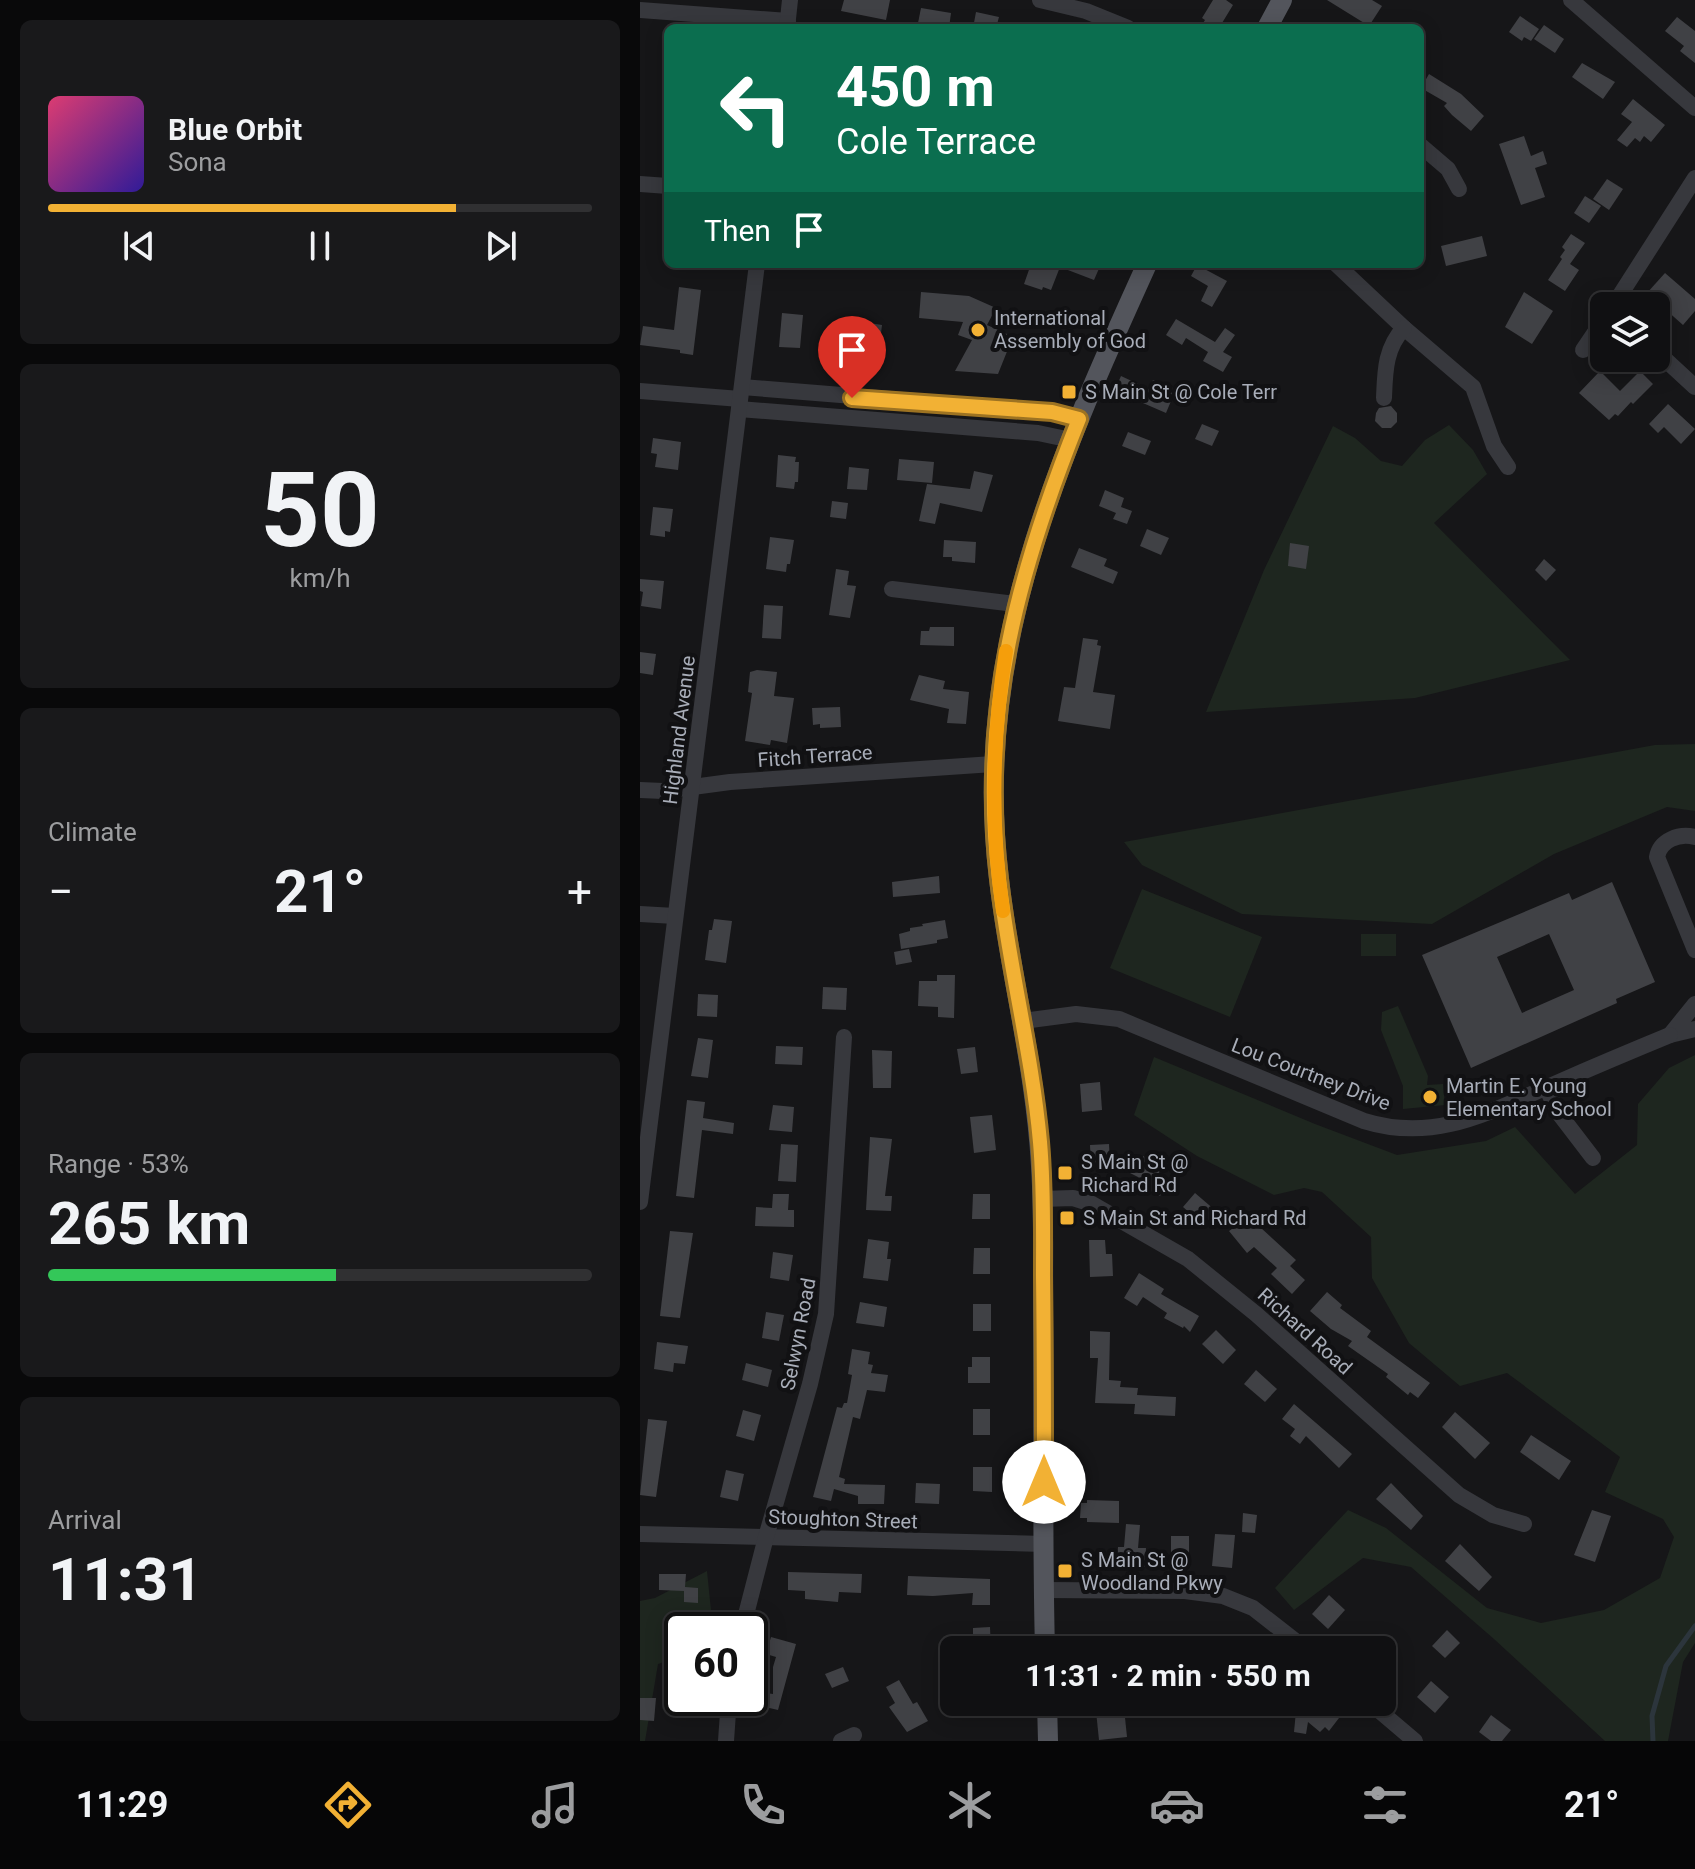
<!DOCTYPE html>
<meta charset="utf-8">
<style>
:root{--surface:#101012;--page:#19191b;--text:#f1f3f6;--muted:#9c9d9f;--line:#303032;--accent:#f2b134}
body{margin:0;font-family:Roboto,sans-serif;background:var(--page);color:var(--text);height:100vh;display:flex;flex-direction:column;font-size:30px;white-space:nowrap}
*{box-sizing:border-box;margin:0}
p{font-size:26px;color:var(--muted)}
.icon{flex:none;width:44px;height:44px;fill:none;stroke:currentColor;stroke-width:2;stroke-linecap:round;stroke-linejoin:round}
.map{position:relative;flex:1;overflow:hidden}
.details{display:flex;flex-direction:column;gap:20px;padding:20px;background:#09090a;width:640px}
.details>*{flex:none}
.banner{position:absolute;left:24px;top:24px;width:760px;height:244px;border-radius:12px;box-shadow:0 4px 20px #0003,0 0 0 2px var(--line);background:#0b6e4f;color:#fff;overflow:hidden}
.tools{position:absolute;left:950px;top:292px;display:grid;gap:16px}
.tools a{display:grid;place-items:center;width:80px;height:80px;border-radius:12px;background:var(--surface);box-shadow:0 4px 20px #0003,0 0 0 2px var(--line);font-size:40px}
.speed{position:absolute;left:24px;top:1612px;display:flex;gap:16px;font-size:40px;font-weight:700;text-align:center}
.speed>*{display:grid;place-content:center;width:104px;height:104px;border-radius:50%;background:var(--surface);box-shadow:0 4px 20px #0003,0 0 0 2px var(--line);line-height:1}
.speed .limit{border:4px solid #111;border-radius:12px;background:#fff;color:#111}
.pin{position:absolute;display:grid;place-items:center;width:68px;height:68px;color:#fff;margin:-82px -34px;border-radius:50% 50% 50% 0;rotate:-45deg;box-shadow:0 0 8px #0007}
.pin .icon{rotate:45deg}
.me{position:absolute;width:88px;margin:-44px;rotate:0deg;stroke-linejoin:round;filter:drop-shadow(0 0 6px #0008)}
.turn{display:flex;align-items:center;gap:28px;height:168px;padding:0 40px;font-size:36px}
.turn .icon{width:104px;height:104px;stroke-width:2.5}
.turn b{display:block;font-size:56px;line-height:68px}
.then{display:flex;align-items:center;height:76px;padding:0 40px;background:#0003;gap:16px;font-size:30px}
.big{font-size:60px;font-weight:700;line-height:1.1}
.details .widget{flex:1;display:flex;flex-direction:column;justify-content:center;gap:12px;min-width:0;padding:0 28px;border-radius:12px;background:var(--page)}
.details .dial{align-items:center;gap:0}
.dial b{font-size:104px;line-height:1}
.song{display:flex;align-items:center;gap:24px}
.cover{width:96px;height:96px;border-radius:12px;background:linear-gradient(135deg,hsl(340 70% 55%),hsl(250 70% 35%))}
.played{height:8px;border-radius:4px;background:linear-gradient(90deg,var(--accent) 75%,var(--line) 75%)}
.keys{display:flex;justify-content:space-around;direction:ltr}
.heat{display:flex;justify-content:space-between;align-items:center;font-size:44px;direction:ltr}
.charge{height:12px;border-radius:6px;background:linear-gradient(90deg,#34c759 53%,var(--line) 0)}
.trip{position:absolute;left:300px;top:1636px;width:456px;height:80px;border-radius:12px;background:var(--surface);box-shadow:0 4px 20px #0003,0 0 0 2px var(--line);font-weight:700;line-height:80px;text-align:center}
.dock{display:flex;height:128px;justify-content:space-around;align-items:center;background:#060607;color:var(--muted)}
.dock .icon{width:56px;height:56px}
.dock .active{color:var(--accent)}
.dock b{font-size:36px;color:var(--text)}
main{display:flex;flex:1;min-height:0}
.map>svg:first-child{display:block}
</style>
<main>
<section class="details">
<div class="widget">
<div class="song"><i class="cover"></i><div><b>Blue Orbit</b><p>Sona</p></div></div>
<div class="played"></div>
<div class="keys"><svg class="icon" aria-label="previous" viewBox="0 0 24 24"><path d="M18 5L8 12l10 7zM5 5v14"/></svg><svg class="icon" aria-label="pause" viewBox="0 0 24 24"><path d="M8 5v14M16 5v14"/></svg><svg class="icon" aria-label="next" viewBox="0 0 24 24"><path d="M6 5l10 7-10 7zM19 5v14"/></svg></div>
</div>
<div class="widget dial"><b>50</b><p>km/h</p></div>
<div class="widget"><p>Climate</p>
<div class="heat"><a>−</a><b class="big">21°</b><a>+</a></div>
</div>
<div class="widget"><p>Range · 53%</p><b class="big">265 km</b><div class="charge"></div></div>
<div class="widget"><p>Arrival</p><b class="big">11:31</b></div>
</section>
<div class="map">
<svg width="1055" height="1741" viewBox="0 0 1055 1741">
<rect width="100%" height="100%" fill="#161618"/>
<g fill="#1e261f">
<path d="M809 425 833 450 847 474 794 523 930 660 775 698 566 712 624 570 693 426 715 438 741 461 762 466 785 440Z"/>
<path d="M1055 744V811L1027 807 914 854 792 924 602 914 502 865 484 842 1015 745Z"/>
<path d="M502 889 622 937 590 1017 470 968Z"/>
<rect x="721" y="934" width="35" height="22"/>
<path d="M758 1006 788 1076 787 1085 803 1084 805 1105 763 1109V1086L741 1030 742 1012Z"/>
<path d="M1055 1055V1643L1043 1662 1028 1741H965L854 1639 771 1567 723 1558 654 1610 635 1588 708 1510 746 1528 847 1608 901 1623 964 1610 1020 1578 1034 1537 1023 1519 965 1492 980 1457 867 1373 820 1386 769 1343 732 1278 731 1237 682 1192 664 1188 634 1195 557 1156 494 1115 514 1057 675 1124 757 1155 846 1141 875 1127 935 1194 997 1145 998 1104 1029 1068Z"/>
<path d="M67 1571 73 1630H42V1656L18 1664 5 1741H0V1601L15 1598Z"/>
</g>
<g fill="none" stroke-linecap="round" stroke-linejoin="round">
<path stroke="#2c353c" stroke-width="5" d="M1013 1741 1012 1716 1026 1666 1055 1626"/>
</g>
<g fill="#404145" fill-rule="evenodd">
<path d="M204 0H250L246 20 201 11Z"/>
<path d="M573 0H586L593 5 579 28H560L565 20 562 18Z"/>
<path d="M687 0H732L742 6 729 26Z"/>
<path d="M281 8 311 13 309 28H277Z"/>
<path d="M336 12 359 17 356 28H333Z"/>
<path d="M880 16 899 29 891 41 884 37 882 41 869 32Z"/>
<path d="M1037 17 1055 31V63L1040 51 1044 46 1025 31Z"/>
<path d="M904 25 924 39 915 53 894 39Z"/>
<path d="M942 63 975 82 963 99 932 77Z"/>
<path d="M789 74 821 94 844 116 831 131 812 115 804 106 807 103 781 88Z"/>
<path d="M993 99 1025 125 1011 142 1004 136 1000 142 995 138 987 147 977 140 992 122 981 114Z"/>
<path d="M884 136 891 156 903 151 907 164 895 168 905 197 881 205 859 144Z"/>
<path d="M967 179 983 189 969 210 953 199Z"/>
<path d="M945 196 961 206 949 223 934 213Z"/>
<path d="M931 234 945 243 930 264 939 270 925 291 908 280 922 259 920 257 925 250 922 247Z"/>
<path d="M842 236 847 256 806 266 801 246Z"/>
<path d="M391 264H461L454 280 420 267 411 290 403 287 402 290 384 284Z"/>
<path d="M557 265 587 281 572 307 561 301 568 286 551 276Z"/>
<path d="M1025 273 1055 299V311L1043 325 1007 293Z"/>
<path d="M39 287 61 290 53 355 40 353V350L0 345 3 326 34 330Z"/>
<path d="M281 292 329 296 356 308 347 325 367 334 364 342 370 344 358 374 315 371 332 340 318 335 323 322 279 318Z"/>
<path d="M884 292 913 311 892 344 865 327Z"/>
<path d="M142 313 163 315 160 348 139 347Z"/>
<path d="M536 319 575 342 585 328 595 335 583 352 592 357 583 372 563 361 568 352 546 338 542 345 526 335Z"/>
<path d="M223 322 242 325 239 349 224 347 225 339 221 338Z"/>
<path d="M960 371 980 391 1000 371 1013 384 993 404 991 402 978 416 975 414 969 420 939 393Z"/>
<path d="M481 376 509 389 513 380 536 389 526 413 489 397 487 400 473 394Z"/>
<path d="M1028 404 1055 429 1041 444 1024 427 1018 433 1009 424Z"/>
<path d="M751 406 757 413V422L751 428H742L735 421 736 413 739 408Z"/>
<path d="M562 424 579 431 572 446 555 439Z"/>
<path d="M488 432 511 441 505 455 482 446Z"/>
<path d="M13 438 41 442 38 470 15 467 17 454 11 453Z"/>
<path d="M138 455 156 457 155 462H159L158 482H155L154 489 136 487Z"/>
<path d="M259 459 294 462 292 483 257 480Z"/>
<path d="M209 467 229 469 227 490 207 489Z"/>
<path d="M334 471 353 475 342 512 300 503 295 524 279 521 287 484 330 489Z"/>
<path d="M465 490 484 498 481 507 492 511 487 524 473 519 476 513 459 506Z"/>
<path d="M192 501 208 503 206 519 190 517Z"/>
<path d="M13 507 33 509 30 532 25 531V537L10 535Z"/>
<path d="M507 529 529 538 521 555 500 546Z"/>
<path d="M130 537 154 540 150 564H147L146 572 126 569Z"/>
<path d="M304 540 336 542 335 563 312 561V557H303Z"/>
<path d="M650 543 669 546 666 569 648 566Z"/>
<path d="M439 548 467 559 464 566 478 572 473 584 431 567Z"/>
<path d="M904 559 916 570 906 581 895 570Z"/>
<path d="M196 569 209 571 207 585 216 586 210 618 189 615Z"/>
<path d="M0 579 24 581 21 609 1 606 3 592 0 591Z"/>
<path d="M124 605 143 606 141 639 122 638Z"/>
<path d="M290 627H314V646L280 645 281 631H289Z"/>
<path d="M443 638 458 640 457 645 461 646 453 692 475 695 470 729 418 721 424 687 435 688Z"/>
<path d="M0 652 16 654 13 675 0 673Z"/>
<path d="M117 670 137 672 134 696 154 698 147 743 131 740 130 745 105 741 112 693 108 692 110 672Z"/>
<path d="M279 675 305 681 303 689 329 692 326 724 307 723 309 709 270 700Z"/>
<path d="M200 707 201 727 180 728V724L173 725 172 708Z"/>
<path d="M299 876 300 893 253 897 252 882Z"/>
<path d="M972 882 1015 982 976 999 977 1003 831 1068 782 955 929 893 932 900ZM909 934 934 990 882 1013 857 957Z"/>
<path d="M74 919 92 921 86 963 65 960 69 930H72Z"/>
<path d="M305 920 308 938 297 940V943L261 949 259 934 270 931V928L283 926 282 924Z"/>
<path d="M269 949 272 962 256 965 254 952Z"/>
<path d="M297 975H315L314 1018 298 1017V1007L278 1006 279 981H297Z"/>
<path d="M183 987 207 988 206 1010 182 1009Z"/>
<path d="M58 994 78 995 77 1017 57 1016Z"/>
<path d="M58 1038 73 1040 68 1078 51 1076Z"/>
<path d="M136 1046 163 1047 162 1065 135 1064Z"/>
<path d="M335 1047 338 1072 321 1074 317 1049Z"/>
<path d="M232 1050 252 1051 251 1088H233Z"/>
<path d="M460 1082 462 1110 442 1112 440 1084Z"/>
<path d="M47 1100 65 1102 63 1118 94 1123 93 1134 62 1130 54 1198 36 1196Z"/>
<path d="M133 1105 154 1107 152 1132 129 1130Z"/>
<path d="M352 1115 356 1150 334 1153 330 1117Z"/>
<path d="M230 1137 252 1139 245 1196H252L251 1211 226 1210Z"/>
<path d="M141 1144 158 1145 156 1182 138 1181Z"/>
<path d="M469 1144 470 1166 451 1167 450 1145Z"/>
<path d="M503 1156 522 1166 518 1175 529 1180 520 1196 495 1183 498 1177 490 1173 496 1161 499 1163Z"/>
<path d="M555 1193 576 1211 564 1225 543 1207Z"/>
<path d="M133 1194H149L148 1210H154V1227L115 1226 116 1207 132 1208Z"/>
<path d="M333 1194H350V1219H332Z"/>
<path d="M609 1217 656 1260 650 1266 665 1280 652 1294 631 1274 637 1268 614 1247 607 1253 589 1231Z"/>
<path d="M30 1231 53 1233 40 1318 20 1316Z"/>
<path d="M228 1239 249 1242 247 1259H251L248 1281 223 1278Z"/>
<path d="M449 1240H465L466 1254H472L473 1276 450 1277Z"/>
<path d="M334 1248H350V1274H333Z"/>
<path d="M133 1252 153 1255 149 1281 130 1278Z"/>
<path d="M499 1273 524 1289 521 1294 559 1316 550 1332 544 1326 543 1328 524 1318 527 1313 503 1297 497 1306 484 1298Z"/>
<path d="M687 1292 702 1305 700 1308 731 1331 727 1337 790 1383 778 1398 770 1392 768 1395 746 1377 748 1374 708 1346 712 1341 691 1329 670 1311Z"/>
<path d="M220 1302 247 1307 244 1327 216 1323Z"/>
<rect x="333" y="1304" width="18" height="27"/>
<path d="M126 1312 144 1315 139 1341 122 1338Z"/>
<path d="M576 1330 596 1350 583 1364 562 1344Z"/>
<path d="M450 1331 470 1332 469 1380 481 1381 480 1387 498 1388 497 1395 536 1397 535 1416 494 1414 495 1404 455 1403 458 1358H450Z"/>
<path d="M17 1342 48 1346 45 1364 34 1363 33 1372 14 1369Z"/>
<path d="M212 1349 230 1352 228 1364 233 1365 231 1373 248 1375 245 1392 227 1390 220 1419 213 1417 199 1477 205 1479 204 1484 245 1485 244 1504H218V1496L194 1489 191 1501 173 1497 197 1407 202 1408 204 1403H207L212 1375 208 1374Z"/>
<path d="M332 1357H350V1383H328V1367H332Z"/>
<path d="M106 1363 132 1370 128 1387 102 1380Z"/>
<path d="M616 1370 637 1389 625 1402 604 1384Z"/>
<path d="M654 1404 712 1454 699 1468 666 1436 660 1444 650 1436 655 1429 642 1419Z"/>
<rect x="333" y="1409" width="17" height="26"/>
<path d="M103 1410 121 1415 114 1441 96 1436Z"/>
<path d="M815 1412 850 1443 835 1459 802 1427Z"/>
<path d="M8 1419 27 1421 16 1497 0 1495Z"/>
<path d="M891 1435 931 1461 919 1480 880 1452Z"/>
<path d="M333 1467H352V1492L333 1491Z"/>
<path d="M86 1470 104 1474 98 1501 80 1497Z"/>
<path d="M276 1483 300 1484 299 1504 275 1503Z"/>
<path d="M751 1483 783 1516 771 1530 736 1499Z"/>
<path d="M447 1500 479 1501V1523L447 1522V1518H440L441 1503H447Z"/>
<path d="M952 1510 971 1516 955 1562 934 1555Z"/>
<path d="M603 1513 617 1515 615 1533 602 1532Z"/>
<path d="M486 1524 500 1525 498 1548H506L505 1567 477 1566 478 1547H484Z"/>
<path d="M575 1534 595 1535 592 1568 572 1566Z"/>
<rect x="531" y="1536" width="18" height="30"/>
<path d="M820 1544 852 1577 839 1591 805 1561Z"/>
<path d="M148 1572 222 1574 221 1593 199 1592 198 1602 165 1599V1591L148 1590Z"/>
<path d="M19 1574H46L45 1587 58 1588V1603L44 1602V1591L19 1590Z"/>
<path d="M268 1576 350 1579V1605H332L333 1593 293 1596 267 1595Z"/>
<path d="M689 1595 705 1610 688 1629 672 1614Z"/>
<path d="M350 1627 351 1650H333V1628Z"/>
<path d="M807 1630 820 1643 805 1658 792 1646Z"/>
<path d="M131 1637 156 1644 138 1710 117 1705 118 1692 133 1694V1667L136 1657 126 1654Z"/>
<path d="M203 1667 209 1681 192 1688 185 1674Z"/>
<path d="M259 1680 273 1704 277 1702 288 1721 267 1732 249 1707 255 1703 246 1687Z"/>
<path d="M791 1681 809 1697 795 1713 777 1697Z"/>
<path d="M0 1698H16L14 1721 0 1720Z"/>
<path d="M484 1708 487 1737 459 1740 456 1711Z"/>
<path d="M687 1708 699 1718 689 1731 685 1727 680 1732 668 1722 666 1734 654 1732 656 1711 675 1715 679 1709 683 1713Z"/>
<path d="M851 1715 871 1730 862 1741H851L839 1732Z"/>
</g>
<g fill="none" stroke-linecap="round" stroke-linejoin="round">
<g stroke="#37383d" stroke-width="16">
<path d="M400 0 446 11 488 28"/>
<path d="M931 0 1055 108"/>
<path d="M0 10 148 21"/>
<path d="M147 28 150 0"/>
<path d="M780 145 808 169 819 189"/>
<path d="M0 184 28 186"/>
<path d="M696 264 764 328 833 387 854 446 868 467"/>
<path d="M973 306 1055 178"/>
<path d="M943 350 964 319"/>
<path d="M1016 351 1055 387"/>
<path d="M102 387 412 412 439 419"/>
<path d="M0 391 100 399"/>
<path d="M744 398C745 372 745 348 764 328"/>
<path d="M99 409 398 433 431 440"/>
<path d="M252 589 375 604"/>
<path d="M0 790 23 791 90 782 353 764"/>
<path d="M1055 837C1039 833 1020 840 1017 857L1055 950"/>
<path d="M0 914 35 916"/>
<path d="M1055 1004 1030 1035 1055 1029"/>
<path d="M383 1021 436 1014 479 1019 724 1121C795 1143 849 1112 912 1085 951 1068 991 1051 1030 1035"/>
<path d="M906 1087 917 1111 953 1158"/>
<path d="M402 1199 433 1198 452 1204 548 1259 616 1314 819 1495 853 1515 884 1524"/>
<path d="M0 1202 117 264"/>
<path d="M0 1534 405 1544"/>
<path d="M405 1590 545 1591 583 1596 613 1608 667 1650"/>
<path d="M102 1630 126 1537 170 1384 186 1314 204 1037"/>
<path d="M729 1702 775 1741"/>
<path d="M86 1741 89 1698"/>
<path d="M201 1741 214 1735"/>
</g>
<g stroke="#53555c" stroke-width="20">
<path d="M627 28 642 0"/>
<path d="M405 1650C402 1536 404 1422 403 1308 403 1261 404 1213 401 1166 395 1054 362 947 355 835 342 629 424 447 507 264"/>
<path d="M407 1702 408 1741"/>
</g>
</g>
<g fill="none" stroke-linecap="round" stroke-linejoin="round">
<defs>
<path id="route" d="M212 398 412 412 439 419C378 571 339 713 359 879 369 967 392 1053 400 1142 404 1187 403 1231 403 1276 404 1344 404 1413 404 1482"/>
</defs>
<use href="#route" stroke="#9d7322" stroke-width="20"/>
<use href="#route" stroke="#f2b134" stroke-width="14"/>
<path stroke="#f59e0b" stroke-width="14" d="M363 911C350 824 352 738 366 651"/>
</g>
<g fill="#f2b134" stroke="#111113" stroke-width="3">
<circle cx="338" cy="330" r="8"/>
<rect x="421" y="384" width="16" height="16" rx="4"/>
<circle cx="790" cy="1097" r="8"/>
<rect x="417" y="1165" width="16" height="16" rx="4"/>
<rect x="419" y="1210" width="16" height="16" rx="4"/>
<rect x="417" y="1563" width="16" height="16" rx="4"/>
</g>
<g text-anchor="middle" stroke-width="8" stroke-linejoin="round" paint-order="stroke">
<g font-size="20" fill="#a8adb8" stroke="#111113" text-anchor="start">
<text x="354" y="325">International<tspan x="354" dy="23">Assembly of God</tspan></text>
<text x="445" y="399">S Main St @ Cole Terr</text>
<text x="806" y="1093">Martin E. Young<tspan x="806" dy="23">Elementary School</tspan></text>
<text x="441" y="1169">S Main St @<tspan x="441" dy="23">Richard Rd</tspan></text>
<text x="443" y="1225">S Main St and Richard Rd</text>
<text x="441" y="1567">S Main St @<tspan x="441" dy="23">Woodland Pkwy</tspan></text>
</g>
<g font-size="20" fill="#a8adb8" stroke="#111113">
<text transform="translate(39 730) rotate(-83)" y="7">Highland Avenue</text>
<text transform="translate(175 756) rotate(-4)" y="7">Fitch Terrace</text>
<text transform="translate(671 1074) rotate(21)" y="7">Lou Courtney Drive</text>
<text transform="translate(665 1331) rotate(42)" y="7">Richard Road</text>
<text transform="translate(158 1334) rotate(-79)" y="7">Selwyn Road</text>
<text transform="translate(203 1519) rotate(2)" y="7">Stoughton Street</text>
</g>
</g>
</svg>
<div class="tools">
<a><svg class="icon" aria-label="layers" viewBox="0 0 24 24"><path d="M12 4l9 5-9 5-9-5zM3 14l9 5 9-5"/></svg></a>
</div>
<div class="speed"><div class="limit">60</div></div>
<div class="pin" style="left:212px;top:398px;background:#d93025"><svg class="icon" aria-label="arrive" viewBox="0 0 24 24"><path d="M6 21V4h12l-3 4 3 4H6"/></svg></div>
<svg class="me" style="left:404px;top:1482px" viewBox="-20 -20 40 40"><circle r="19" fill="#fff"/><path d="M0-13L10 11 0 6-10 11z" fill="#f2b134"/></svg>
<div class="trip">11:31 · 2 min · 550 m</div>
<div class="banner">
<div class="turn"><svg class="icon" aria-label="left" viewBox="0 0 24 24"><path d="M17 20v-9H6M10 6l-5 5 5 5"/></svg><div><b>450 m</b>Cole Terrace</div></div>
<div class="then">Then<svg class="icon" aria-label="arrive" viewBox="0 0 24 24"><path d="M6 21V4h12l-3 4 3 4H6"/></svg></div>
</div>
</div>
</main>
<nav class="dock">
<b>11:29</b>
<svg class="icon active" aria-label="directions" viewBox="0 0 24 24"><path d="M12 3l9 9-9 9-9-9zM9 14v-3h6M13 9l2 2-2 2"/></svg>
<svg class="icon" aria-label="music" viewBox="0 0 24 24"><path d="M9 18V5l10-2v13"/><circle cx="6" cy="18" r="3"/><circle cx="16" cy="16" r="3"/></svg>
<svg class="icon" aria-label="phone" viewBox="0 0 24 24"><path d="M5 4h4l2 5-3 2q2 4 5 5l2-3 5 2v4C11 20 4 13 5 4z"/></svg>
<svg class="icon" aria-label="climate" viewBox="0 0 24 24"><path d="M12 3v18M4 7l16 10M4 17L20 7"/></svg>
<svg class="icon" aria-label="car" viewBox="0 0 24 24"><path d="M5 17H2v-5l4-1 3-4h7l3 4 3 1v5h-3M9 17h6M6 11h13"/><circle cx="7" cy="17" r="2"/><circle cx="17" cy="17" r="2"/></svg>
<svg class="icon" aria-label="filters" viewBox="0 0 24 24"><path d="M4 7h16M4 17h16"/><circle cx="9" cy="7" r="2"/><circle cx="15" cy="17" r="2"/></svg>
<b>21°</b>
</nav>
